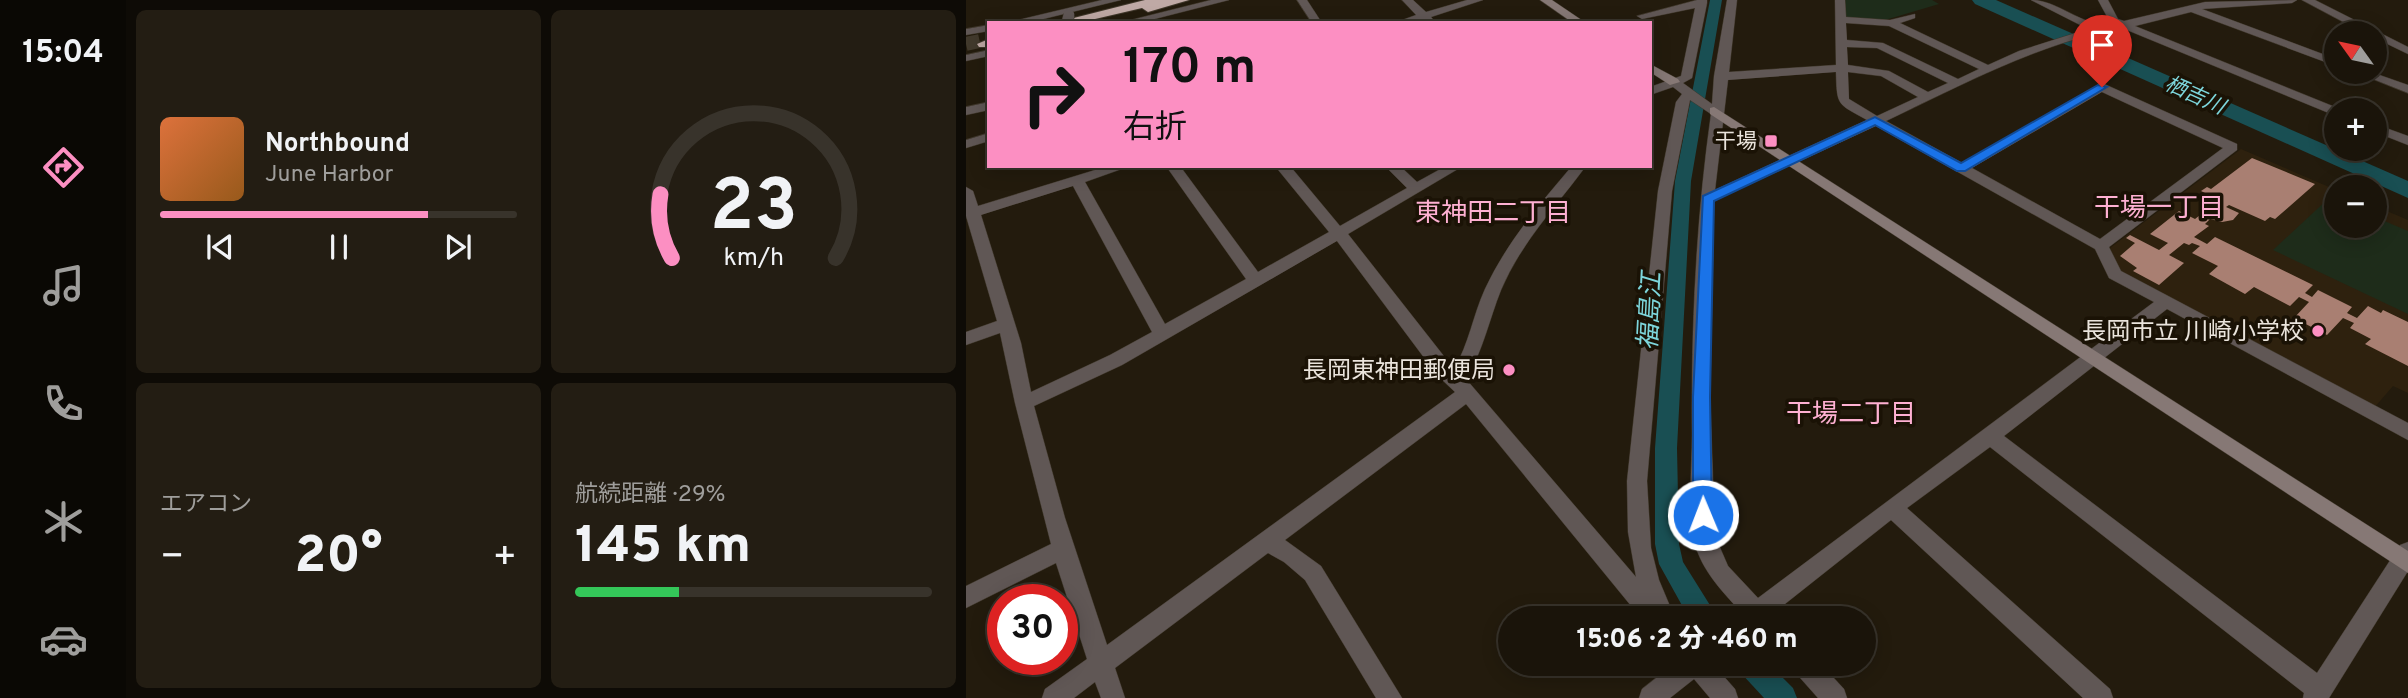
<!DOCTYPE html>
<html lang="ja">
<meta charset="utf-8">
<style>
:root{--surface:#1a140a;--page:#231d13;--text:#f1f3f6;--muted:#9f9e9c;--line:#38332b;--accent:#fc8fc2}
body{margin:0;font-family:Overpass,"Noto Sans JP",sans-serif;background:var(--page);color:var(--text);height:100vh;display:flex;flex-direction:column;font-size:26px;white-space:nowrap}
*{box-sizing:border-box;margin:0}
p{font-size:23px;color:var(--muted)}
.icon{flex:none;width:38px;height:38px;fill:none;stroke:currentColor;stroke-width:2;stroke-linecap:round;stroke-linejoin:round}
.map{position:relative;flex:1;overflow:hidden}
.side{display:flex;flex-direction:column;gap:10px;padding:10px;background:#0e0b06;width:840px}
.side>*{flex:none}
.banner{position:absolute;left:21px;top:21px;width:665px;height:147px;border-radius:0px;box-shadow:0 4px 18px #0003,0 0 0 2px var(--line);background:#fc8fc2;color:#111;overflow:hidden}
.needle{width:46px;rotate:303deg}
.buttons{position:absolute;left:1358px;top:21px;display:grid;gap:14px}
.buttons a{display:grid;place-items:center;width:63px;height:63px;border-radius:50%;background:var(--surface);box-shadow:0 4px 18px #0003,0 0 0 2px var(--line);font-size:35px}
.speed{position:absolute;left:21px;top:584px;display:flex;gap:14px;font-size:35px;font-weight:700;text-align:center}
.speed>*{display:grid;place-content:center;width:91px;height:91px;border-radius:50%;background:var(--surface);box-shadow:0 4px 18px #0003,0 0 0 2px var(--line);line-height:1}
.speed .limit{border:10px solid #d22;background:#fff;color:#111}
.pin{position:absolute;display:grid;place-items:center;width:60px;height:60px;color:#fff;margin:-72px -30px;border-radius:50% 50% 50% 0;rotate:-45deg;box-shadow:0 0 7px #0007}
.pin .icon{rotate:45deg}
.me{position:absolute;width:77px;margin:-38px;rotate:359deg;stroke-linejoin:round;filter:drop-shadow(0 0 5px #0008)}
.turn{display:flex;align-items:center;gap:24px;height:147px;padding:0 21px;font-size:32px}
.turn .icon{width:91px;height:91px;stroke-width:2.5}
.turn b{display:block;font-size:49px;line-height:60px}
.big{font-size:52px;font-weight:800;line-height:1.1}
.side .tile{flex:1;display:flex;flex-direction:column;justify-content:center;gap:10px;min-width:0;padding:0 24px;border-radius:10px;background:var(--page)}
.side .dial{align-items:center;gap:0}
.dial svg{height:182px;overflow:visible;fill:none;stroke:var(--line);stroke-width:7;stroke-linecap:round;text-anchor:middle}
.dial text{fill:var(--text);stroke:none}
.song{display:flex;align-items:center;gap:21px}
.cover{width:84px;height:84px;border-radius:10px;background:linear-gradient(135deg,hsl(20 70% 55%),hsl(30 70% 35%))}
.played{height:7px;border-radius:4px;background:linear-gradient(90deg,var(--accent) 75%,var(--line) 75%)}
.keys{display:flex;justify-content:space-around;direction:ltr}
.heat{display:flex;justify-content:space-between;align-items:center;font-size:38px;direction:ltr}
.charge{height:10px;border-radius:5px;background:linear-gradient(90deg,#34c759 29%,var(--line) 0)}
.side .tiles{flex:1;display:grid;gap:10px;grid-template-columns:repeat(2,1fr)}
.trip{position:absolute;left:532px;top:606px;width:378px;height:70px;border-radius:35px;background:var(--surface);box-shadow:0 4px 18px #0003,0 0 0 2px var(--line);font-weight:800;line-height:70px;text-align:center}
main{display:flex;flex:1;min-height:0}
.dock{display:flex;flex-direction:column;width:126px;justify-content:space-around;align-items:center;background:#0a0804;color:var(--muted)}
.dock .icon{width:49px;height:49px}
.dock .on{color:var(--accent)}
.dock b{font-size:32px;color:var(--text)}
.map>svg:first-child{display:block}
</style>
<main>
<nav class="dock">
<b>15:04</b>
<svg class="icon on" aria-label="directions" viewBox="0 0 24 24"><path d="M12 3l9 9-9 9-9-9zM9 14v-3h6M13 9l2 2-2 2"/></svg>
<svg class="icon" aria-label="music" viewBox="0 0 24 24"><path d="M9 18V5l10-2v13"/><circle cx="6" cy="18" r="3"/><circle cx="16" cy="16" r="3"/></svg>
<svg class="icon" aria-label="phone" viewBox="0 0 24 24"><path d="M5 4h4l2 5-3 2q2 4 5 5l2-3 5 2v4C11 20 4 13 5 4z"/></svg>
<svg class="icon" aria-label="climate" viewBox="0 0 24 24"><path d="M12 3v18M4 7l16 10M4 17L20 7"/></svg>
<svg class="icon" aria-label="car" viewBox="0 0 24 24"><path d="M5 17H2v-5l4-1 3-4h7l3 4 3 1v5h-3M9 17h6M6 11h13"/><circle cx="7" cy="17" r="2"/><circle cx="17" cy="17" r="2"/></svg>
</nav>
<section class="side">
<div class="tiles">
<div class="tile">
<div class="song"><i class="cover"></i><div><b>Northbound</b><p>June Harbor</p></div></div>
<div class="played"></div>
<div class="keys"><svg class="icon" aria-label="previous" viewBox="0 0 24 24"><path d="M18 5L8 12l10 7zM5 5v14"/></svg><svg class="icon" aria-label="pause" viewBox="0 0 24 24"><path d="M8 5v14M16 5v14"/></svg><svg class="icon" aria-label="next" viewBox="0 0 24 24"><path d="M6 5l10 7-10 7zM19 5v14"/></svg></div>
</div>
<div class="tile dial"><svg viewBox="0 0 100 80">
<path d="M14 69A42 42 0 1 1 86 69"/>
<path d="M14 69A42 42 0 0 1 9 41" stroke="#fc8fc2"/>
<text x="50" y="56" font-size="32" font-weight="700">23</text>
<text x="50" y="72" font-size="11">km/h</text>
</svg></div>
<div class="tile"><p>エアコン</p>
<div class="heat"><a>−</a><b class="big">20°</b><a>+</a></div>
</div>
<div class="tile"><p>航続距離 · 29%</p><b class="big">145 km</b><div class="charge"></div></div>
</div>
</section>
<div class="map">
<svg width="1442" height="698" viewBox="0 0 1442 698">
<rect width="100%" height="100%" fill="#231b0d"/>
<path fill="#2e210e" d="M1275 149 1370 190V226H1409V206L1442 220V393L1427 386 1408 408 1159 276 1151 265 1144 248Z"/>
<g fill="#1e2c1a">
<path d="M879 0H966L973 4 919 20 884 19 879 16Z"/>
<path d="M1363 198 1370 201V226H1409V217L1442 231V314L1307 250Z"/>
</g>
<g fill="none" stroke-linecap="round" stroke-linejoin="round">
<g fill="#194f53" fill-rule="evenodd">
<path d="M744 0H756L725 181 711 448 713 544 717 562 752 618H723L693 564 689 544V448L709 181Z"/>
<path d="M770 663H802L827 688 831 698H798L774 672Z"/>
</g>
<path fill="#194f53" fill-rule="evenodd" d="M1006 0H1030L1442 181V198L1009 4Z"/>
</g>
<path fill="#a97f72" d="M1286 158 1349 184 1309 219 1304 217 1299 221 1263 205 1260 207 1273 213 1267 220 1256 222 1244 219 1239 224 1243 226 1228 237 1241 244 1249 237 1347 285 1339 293 1346 297 1352 290 1386 307 1381 313 1391 318 1402 306 1415 313 1417 310 1442 322V366L1399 344 1405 339 1384 328 1388 323 1377 318 1361 335 1328 318 1343 302 1333 297 1324 306 1288 287 1279 294 1243 274 1252 266 1226 253 1234 246 1226 243 1223 245 1218 243 1203 255 1218 263 1193 285 1167 271 1171 268 1154 256 1169 243 1160 238 1164 235 1193 250 1202 243 1184 234 1213 211 1229 219 1253 200 1235 191 1241 187 1245 189Z"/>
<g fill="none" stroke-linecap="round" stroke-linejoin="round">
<path stroke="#41392c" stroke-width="14" stroke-dasharray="14 7" stroke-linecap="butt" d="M0 44 18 40"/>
<defs>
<g id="street">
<path d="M136 0H155L61 23H40Z"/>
<path d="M245 0H263L173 23H153Z"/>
<path d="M331 0H341L356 23H346Z"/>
<path d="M436 0H447L460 12 501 0H517L465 17 470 23H459L456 20 428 23 450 15Z"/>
<path d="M731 0H741V3L726 78 717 83 746 104 748 76 761 0H771L763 72 870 65 869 0H879L880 17 924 20 949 14V18L934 23 1022 65 1053 51 1122 29 1065 0C1093 0 1117 28 1145 24L1132 0H1142L1152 19 1158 21 1239 2 1331 0 1326 3 1236 9 1370 59V66L1225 12 1169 26 1374 109 1370 110V116L1156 28C1073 43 996 85 920 121L996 163 1136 83 1271 144V150L1143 247 1155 271 1442 423V440L1201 309 1038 436 1351 673 1434 545 1442 542V571L1363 698H1337L1338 693 1024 447 941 508 1144 689 1147 698H1117L925 520 805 615 806 618H773L775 612C755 590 733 568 727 536 722 504 726 467 726 435 725 328 730 220 745 114L724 100 706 191 681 481 685 548 693 580 706 611 703 618H675L500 404 319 540 355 566 436 698H410L339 580 318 562 302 553 149 668 159 698H135L129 682 108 698H76L79 689 121 659 90 563 0 608V586L85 544 49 403 34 333 0 345V332L31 321 0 216V187L7 191 12 206 142 166H164L119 182 199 324 280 279 200 166H214L292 272 363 232 309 166H324L374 226 441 188 419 166H434L451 182 480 166H497L382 234 488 369C503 344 507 315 519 289 541 242 573 205 606 166H620C589 208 556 241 535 290 523 320 517 351 500 379L670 577 662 532 661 481 692 191 710 102 716 94 707 87 684 95V87L715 76 729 8 676 19 671 16ZM880 23 923 26 1013 69 992 79 917 43 881 40ZM881 47 911 48 982 83 962 92 923 71 882 65ZM870 72C871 107 871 103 901 120L749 190 762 80ZM882 72 915 76 952 97 911 116 883 99ZM1136 92 1257 148 1134 239 1006 168ZM910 126 1129 249 1143 278 1188 302 792 598 762 566 749 536 744 397 748 201ZM107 186 186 332 144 355 65 392 55 343 15 215ZM371 241 471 375 489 392 141 645 99 518 68 406 156 365Z"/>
<path d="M1336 0H1349L1442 47V54L1409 38V33H1398Z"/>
<path d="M23 25V31L0 35V29Z"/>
<path d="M23 50V56L0 61V55Z"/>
<path d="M1389 72H1405L1442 85V93Z"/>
<path d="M23 102V110L0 115V107Z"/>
<path d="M1409 124 1442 136V145L1409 132Z"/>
<path d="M23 133V141L0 148V140Z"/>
<path d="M709 663H746L769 689 772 698H744L728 679 704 698H673L676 689Z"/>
<path d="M825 663H854L878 689 881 698H852L828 671Z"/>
</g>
<g id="secondary">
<path d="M574 0H586L620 23H607Z"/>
<path d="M684 64 712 79 714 82 704 85 684 72Z"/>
<path d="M748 107 1442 551V573L744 114V108Z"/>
</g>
<g id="highway">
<path d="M179 0H223L182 12 176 8 112 23H88Z"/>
<path d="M23 39V47H13L11 44Z"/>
</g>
</defs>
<use href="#street" stroke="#3f372a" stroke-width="1"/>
<use href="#secondary" stroke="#3f372a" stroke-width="1"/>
<use href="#highway" stroke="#3f372a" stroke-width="2"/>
<use href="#street" fill="#605755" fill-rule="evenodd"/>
<use href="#secondary" fill="#867875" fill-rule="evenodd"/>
<use href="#highway" fill="#bfa9a5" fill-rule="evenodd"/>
<defs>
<path id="street-bridge" d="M101 23 103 15"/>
</defs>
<use href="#street-bridge" stroke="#3f372a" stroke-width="12" stroke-linecap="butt"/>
<use href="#street-bridge" stroke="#605755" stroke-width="11"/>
</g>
<path fill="#1a73e8" stroke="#114b97" stroke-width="2" d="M1132 85 1141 87 999 171H991L909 125 748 201 744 397 746 515 744 521 737 523 730 521 727 515V397L737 196 909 117 995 163Z"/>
<g fill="#fc8fc2" stroke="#1a1205" stroke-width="2.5">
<rect x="798" y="134" width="14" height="14" rx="3.5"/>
<circle cx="1352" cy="331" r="7"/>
<circle cx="543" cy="370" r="7"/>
</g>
<g text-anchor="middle" stroke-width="7" stroke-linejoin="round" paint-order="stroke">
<g font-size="21" font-style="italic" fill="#7dd6dc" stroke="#1a1205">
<text transform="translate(1229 95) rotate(24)" y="7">栖吉川</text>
</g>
<g font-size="21" fill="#eae4dc" stroke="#1a1205" text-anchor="end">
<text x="791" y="148">干場</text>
</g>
<g font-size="24" fill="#eae4dc" stroke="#1a1205" text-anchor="end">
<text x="1338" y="339">長岡市立 川崎小学校</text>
<text x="529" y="378">長岡東神田郵便局</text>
</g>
<g font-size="26" fill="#feb0d2" stroke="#1a1205">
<text x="1193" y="216">干場一丁目</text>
<text x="527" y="221">東神田二丁目</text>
<text x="885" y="422">干場二丁目</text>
</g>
<g font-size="26" font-style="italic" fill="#7dd6dc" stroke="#1a1205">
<text transform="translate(683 311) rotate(-87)" y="9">福島江</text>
</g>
</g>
</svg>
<div class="buttons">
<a><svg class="needle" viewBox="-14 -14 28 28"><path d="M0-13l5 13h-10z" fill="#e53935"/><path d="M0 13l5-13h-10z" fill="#9f9e9c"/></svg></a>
<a>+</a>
<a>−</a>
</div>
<div class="speed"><div class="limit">30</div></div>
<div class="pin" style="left:1136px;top:87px;background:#d93025"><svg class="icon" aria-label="arrive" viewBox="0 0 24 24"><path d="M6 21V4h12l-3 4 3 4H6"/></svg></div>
<svg class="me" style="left:737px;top:515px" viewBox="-20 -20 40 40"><circle r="17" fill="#1a73e8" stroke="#fff" stroke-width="3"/><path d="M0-11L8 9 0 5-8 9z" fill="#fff"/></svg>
<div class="trip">15:06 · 2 分 · 460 m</div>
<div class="banner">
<div class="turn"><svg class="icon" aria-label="right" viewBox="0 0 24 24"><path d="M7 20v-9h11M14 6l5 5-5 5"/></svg><div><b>170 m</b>右折</div></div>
</div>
</div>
</main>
